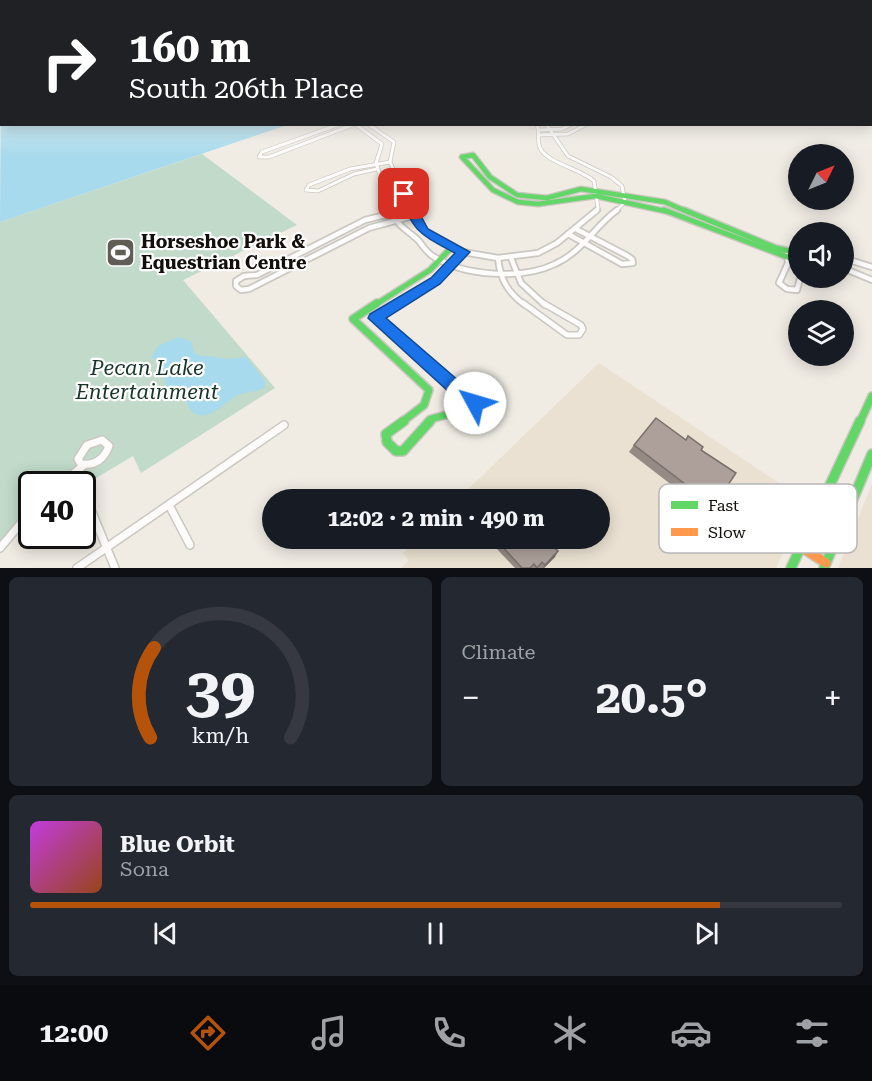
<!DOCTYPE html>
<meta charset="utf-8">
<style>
:root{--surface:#171b24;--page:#242831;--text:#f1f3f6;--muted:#9ea1a6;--line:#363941;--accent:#b45309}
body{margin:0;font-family:"Roboto Serif",serif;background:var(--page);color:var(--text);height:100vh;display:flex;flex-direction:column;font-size:22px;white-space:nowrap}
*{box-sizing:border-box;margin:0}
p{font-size:20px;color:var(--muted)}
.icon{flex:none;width:33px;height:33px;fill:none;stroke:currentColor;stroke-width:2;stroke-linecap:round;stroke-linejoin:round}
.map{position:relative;height:568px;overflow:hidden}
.drawer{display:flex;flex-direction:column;gap:9px;padding:9px;background:#0d0f14;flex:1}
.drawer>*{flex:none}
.banner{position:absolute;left:0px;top:0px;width:873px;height:126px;box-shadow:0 3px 15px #0003;background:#202124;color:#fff;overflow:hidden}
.needle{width:39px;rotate:47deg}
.tools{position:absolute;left:788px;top:144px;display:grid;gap:12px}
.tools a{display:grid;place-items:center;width:66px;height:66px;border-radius:50%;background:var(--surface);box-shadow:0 3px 15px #0003;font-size:30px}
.speed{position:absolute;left:18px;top:471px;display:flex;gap:12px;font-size:30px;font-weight:700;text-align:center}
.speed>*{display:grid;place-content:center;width:78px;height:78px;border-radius:50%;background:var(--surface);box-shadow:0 3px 15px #0003;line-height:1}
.speed .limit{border:3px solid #111;border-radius:9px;background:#fff;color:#111}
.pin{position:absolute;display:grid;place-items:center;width:51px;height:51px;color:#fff;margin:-26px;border-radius:12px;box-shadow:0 3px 9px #0006}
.me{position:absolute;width:66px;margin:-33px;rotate:309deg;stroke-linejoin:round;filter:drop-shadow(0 0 4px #0008)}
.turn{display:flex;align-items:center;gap:21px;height:126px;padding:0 30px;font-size:27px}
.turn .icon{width:78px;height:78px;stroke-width:2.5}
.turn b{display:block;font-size:42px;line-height:51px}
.big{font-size:45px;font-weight:700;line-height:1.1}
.drawer .card{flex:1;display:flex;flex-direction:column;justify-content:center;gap:9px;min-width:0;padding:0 21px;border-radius:9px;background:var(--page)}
.drawer .dial{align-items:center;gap:0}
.dial svg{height:156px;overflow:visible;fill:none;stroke:var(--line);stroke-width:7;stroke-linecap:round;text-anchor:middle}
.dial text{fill:var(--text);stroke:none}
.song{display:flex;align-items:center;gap:18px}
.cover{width:72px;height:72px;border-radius:9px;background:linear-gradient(135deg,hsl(290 70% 55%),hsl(20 70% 35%))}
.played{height:6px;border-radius:3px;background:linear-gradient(90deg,var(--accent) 85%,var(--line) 85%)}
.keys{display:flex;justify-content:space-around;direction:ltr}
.heat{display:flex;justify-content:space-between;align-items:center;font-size:33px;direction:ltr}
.drawer .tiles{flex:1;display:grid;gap:9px;grid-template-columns:1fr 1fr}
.card:last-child{grid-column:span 2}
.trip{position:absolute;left:262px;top:489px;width:348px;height:60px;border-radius:30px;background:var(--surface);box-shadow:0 3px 15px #0003;font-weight:700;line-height:60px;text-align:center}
.tab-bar{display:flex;height:96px;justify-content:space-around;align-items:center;background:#090b0e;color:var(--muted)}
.tab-bar .icon{width:42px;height:42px}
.tab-bar .active{color:var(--accent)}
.tab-bar b{font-size:27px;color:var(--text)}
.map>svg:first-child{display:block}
</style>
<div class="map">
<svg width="872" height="568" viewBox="0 0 872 568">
<rect width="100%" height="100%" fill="#f0ece4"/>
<g fill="#eae1d2">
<path d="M599 363 803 499 792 521 786 547 776 568H401L409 560 403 553 418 539 600 538V500L458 499Z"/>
<path d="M872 484V568H838Z"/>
</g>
<path fill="#c1dac9" d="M202 154 297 225 183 280 275 388 141 473 133 456 91 481 88 473 69 484H32L31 516 0 554V222Z"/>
<g fill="#a7daec">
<path d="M1 77 2 124 287 125 0 222Z"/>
<path d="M179 337 192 342 194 352 198 355 228 359 246 357 265 381V387C256 393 247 391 238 395 224 402 205 428 189 408 186 403 187 399 184 395L167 390 163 374 158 369 161 361 151 358 158 346Z"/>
</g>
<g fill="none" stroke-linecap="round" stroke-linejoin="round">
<defs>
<g id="street-far3">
<path d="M340 124 262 152 259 157H269L355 124"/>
<path d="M355 124 382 144 376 163 392 212"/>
<path d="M368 124 394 142 390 162 412 212"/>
<path d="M537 124C540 132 537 141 540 148 547 163 581 169 594 181L598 208 596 212"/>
<path d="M546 124 568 156 611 177 622 186 625 202 615 212"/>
<path d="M540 130 562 129 572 124"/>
<path d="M539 135 568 134 587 124"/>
<path d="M377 169 354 174 318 191 306 190 309 185 350 169 390 162"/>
<path d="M400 212 410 209"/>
</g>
<g id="street-far2">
<path d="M391 210C397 226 406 229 418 240 423 246 427 253 434 257 465 276 522 280 555 264 582 252 595 226 617 210"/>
<path d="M406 210 365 220 257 275 244 276 236 281V286L241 290 249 289 369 228 413 216"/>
<path d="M412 210 419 226 443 243 463 252 498 258 538 253 557 243 597 210"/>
<path d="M568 234 622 264 633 263 632 259 626 255 576 229"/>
<path d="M787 251 788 263 779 283 787 289 797 290 800 278"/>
<path d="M498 258C500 279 508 293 525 305"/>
<path d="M511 258 521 283 545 305"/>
<path d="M843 258 872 267"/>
<path d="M843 268 872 280"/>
</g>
<path id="street-far1" d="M523 303 567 335H579L583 329 581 325 543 303"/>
<g id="street">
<path d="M102 440 109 446C104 459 95 466 81 464L78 459 87 445Z"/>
<path d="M61 484 84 465"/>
<path d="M82 488 115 568"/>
<path d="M169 505 190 545"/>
<path d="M0 548 32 510"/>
<path d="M77 568 284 425"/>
</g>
<path id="fast-far3" d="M669 212 596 196 538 204 518 202 493 190 462 157 473 155 490 177 517 195 547 198 581 189 665 202 688 212"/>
<g id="fast-far2">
<path d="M664 210 798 261"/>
<path d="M684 210 776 248 798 253"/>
<path d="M375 305 430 270 451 248"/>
<path d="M396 305 435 281 463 252"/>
</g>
<g id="fast-far1">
<path d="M377 303 353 319 429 390 424 405 402 422"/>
<path d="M399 303 375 318 453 386 464 388 475 397 471 408 431 419 428 422"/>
<path d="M860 422 872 396"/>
</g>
<g id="fast">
<path d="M404 421 386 434 387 442 396 451H403L430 421"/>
<path d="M791 568 860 421"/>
<path d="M824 568 872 454"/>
</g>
<path id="slow" d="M801 547 826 563"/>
</defs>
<use href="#street-far3" stroke="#cbc7c1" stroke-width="4.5"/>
<use href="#street-far2" stroke="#cbc7c1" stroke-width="8"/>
<use href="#street-far1" stroke="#cbc7c1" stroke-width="8"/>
<use href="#street" stroke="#cbc7c1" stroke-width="10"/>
<use href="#fast-far3" stroke="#cbc7c1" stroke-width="7"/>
<use href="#fast-far2" stroke="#cbc7c1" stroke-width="8"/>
<use href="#fast-far1" stroke="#cbc7c1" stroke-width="10"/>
<use href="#fast" stroke="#cbc7c1" stroke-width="12"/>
<use href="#slow" stroke="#cbc7c1" stroke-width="12"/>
<use href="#street-far3" stroke="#fdfcfb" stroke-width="3"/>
<use href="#street-far2" stroke="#fdfcfb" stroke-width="4.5"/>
<use href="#street-far1" stroke="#fdfcfb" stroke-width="5"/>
<use href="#street" stroke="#fdfcfb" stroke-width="7"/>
<use href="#fast-far3" stroke="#63d668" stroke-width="4.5"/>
<use href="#fast-far2" stroke="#63d668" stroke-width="5"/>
<use href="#fast-far1" stroke="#63d668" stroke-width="7"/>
<use href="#fast" stroke="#63d668" stroke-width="9"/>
<use href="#slow" stroke="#ff974d" stroke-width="9"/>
</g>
<g fill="#958a84">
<path d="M686 440 701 450 714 506 708 513 629 452 634 445Z"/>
<path d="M498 542 539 545 555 557 544 568H515L496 548Z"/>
</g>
<path fill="#79706c" d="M558 551 555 557 544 568H543L545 565Z"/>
<g fill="#ada09a" stroke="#79706c" stroke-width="1.5">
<path d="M656 418 686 440 688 436 703 447 701 450 736 473 714 506 634 445Z"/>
<path d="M501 538H533L539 545 545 538 558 551 545 565 542 562 537 568 534 564 530 568H522L498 542Z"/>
</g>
<linearGradient id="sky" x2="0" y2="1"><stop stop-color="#8ec3ea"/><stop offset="0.49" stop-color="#f8f6f3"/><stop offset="1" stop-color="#f8f6f3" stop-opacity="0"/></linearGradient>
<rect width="872" height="156" fill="url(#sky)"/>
<path fill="#1a73e8" stroke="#114b97" stroke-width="1.5" d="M404 190 409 194 428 229 470 252 440 284 386 318 459 381 476 387 483 398 481 409 475 411 468 409 464 397 448 391 368 318 370 314 431 278 455 253C418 233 415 233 398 194Z"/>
<defs>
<symbol id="stadium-square" viewBox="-11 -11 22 22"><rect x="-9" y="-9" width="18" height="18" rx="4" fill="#605c56" stroke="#fff"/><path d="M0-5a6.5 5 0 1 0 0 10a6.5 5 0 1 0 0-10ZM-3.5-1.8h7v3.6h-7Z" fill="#fff"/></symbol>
</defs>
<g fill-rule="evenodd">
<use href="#stadium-square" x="104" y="236" width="33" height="33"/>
</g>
<g text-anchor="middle" stroke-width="4.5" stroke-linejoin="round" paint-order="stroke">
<g font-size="18" font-weight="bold" fill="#120f0a" stroke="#fff" text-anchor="start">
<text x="141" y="248">Horseshoe Park &amp;<tspan x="141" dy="21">Equestrian Centre</tspan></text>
</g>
<g font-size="21" font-style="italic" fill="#173629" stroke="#fff">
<text x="147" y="375">Pecan Lake<tspan x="147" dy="24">Entertainment</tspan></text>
</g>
</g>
<rect x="659" y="484" width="198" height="69" rx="9" fill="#fff" stroke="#b8b7b6" stroke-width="1.5"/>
<rect x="671" y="501" width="27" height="8" fill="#63d668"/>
<rect x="671" y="528" width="27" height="8" fill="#ff974d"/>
<g font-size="16" fill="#120f0a">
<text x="708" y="511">Fast</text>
<text x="708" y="538">Slow</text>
</g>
</svg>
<div class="tools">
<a><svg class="needle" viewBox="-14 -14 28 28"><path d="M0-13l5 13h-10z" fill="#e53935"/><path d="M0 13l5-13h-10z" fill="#9ea1a6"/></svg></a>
<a><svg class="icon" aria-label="sound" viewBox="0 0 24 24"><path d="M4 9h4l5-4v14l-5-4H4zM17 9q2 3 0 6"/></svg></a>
<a><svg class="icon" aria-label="layers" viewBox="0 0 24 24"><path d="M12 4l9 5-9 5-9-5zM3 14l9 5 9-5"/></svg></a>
</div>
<div class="speed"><div class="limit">40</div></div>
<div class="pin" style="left:404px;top:194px;background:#d93025"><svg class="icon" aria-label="arrive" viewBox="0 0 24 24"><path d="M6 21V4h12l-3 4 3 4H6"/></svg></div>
<svg class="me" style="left:475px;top:403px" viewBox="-20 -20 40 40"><circle r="19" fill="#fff"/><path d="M0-13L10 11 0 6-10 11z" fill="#1a73e8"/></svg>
<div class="trip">12:02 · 2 min · 490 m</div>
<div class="banner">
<div class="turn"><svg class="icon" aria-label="right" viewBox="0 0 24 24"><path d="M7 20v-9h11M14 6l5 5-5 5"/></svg><div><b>160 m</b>South 206th Place</div></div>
</div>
</div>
<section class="drawer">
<div class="tiles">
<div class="card dial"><svg viewBox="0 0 100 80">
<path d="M14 69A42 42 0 1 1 86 69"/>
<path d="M14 69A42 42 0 0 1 16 23" stroke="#b45309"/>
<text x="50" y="56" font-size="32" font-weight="700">39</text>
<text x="50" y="72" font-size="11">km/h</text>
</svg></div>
<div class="card"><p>Climate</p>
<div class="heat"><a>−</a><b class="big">20.5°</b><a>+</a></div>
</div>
<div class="card">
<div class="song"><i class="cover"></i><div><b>Blue Orbit</b><p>Sona</p></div></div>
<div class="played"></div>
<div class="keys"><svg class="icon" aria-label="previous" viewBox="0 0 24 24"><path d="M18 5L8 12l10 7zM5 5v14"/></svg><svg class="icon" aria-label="pause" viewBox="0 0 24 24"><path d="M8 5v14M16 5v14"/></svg><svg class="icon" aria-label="next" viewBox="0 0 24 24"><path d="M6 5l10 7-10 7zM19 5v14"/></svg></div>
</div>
</div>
</section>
<nav class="tab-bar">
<b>12:00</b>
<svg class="icon active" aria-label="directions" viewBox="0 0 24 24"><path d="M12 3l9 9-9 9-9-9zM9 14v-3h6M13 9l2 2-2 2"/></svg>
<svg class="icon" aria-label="music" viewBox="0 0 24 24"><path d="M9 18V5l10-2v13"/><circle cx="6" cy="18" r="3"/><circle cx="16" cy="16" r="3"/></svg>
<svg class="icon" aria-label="phone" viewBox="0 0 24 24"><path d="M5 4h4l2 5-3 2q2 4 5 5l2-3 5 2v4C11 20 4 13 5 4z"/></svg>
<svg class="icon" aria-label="climate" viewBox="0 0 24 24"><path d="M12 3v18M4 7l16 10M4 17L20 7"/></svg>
<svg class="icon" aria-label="car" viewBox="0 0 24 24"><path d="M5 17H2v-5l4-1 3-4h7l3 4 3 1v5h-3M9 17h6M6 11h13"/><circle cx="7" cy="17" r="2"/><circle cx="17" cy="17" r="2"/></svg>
<svg class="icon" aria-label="filters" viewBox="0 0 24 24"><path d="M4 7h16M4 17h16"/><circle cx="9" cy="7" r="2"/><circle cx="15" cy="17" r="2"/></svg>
</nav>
